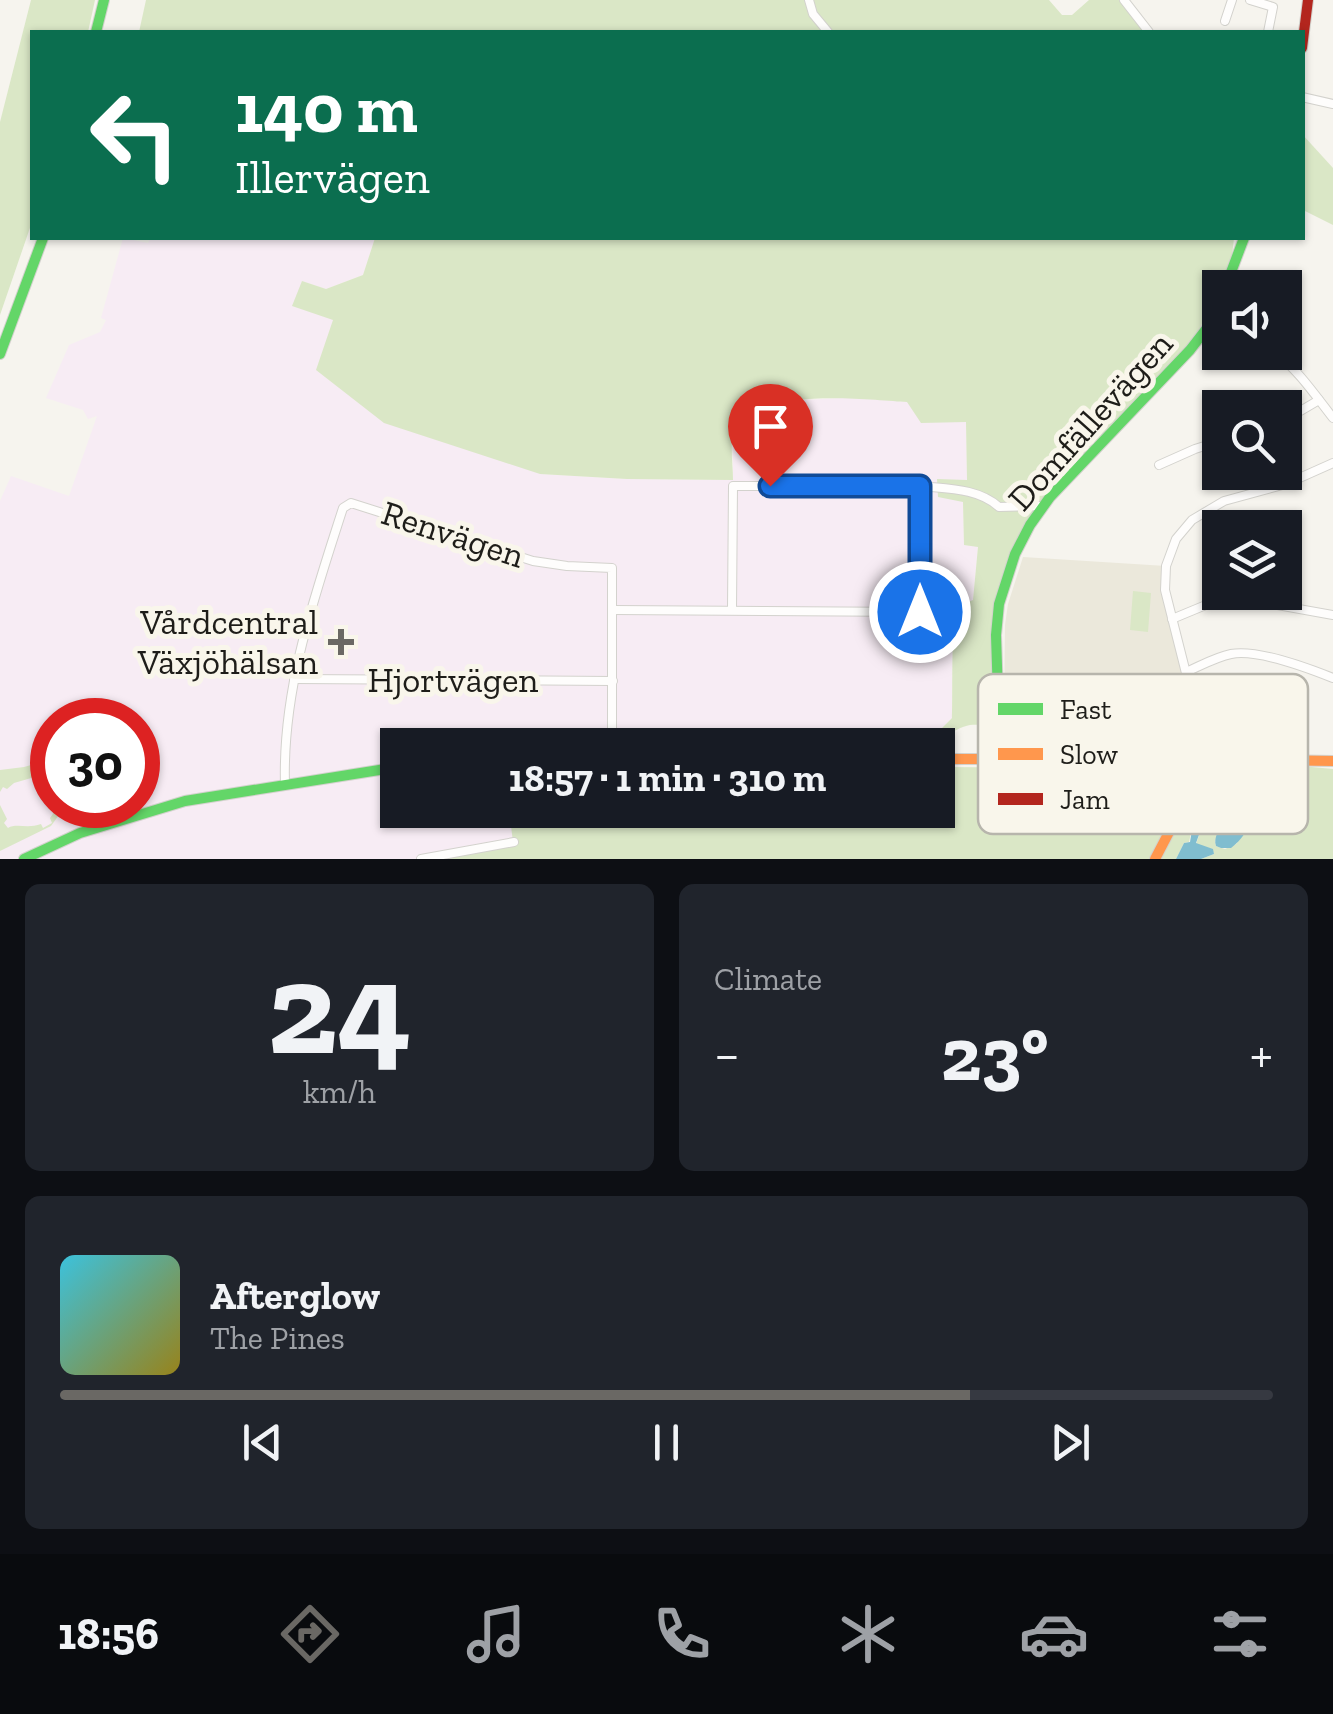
<!DOCTYPE html>
<meta charset="utf-8">
<style>
:root{--surface:#171b24;--page:#20242c;--text:#f1f3f6;--muted:#9ea1a6;--line:#363941;--accent:#6a6864}
body{margin:0;font-family:"Zilla Slab",serif;background:var(--page);color:var(--text);height:100vh;display:flex;flex-direction:column;font-size:38px;white-space:nowrap}
*{box-sizing:border-box;margin:0}
p{font-size:32px;color:var(--muted)}
.icon{flex:none;width:55px;height:55px;fill:none;stroke:currentColor;stroke-width:2;stroke-linecap:round;stroke-linejoin:round}
.map{position:relative;height:859px;overflow:hidden}
.details{display:flex;flex-direction:column;gap:25px;padding:25px;background:#0d0f14;flex:1}
.details>*{flex:none}
.guide{position:absolute;left:30px;top:30px;width:1275px;height:210px;border-radius:0px;box-shadow:0 2px 8px #0004;background:#0b6e4f;color:#fff;overflow:hidden}
.tools{position:absolute;left:1202px;top:270px;display:grid;gap:20px}
.tools a{display:grid;place-items:center;width:100px;height:100px;border-radius:0px;background:var(--surface);box-shadow:0 2px 8px #0004;font-size:50px}
.speed{position:absolute;left:30px;top:698px;display:flex;gap:20px;font-size:50px;font-weight:700;text-align:center}
.speed>*{display:grid;place-content:center;width:130px;height:130px;border-radius:50%;background:var(--surface);box-shadow:0 2px 8px #0004;line-height:1}
.speed .limit{border:15px solid #d22;background:#fff;color:#111}
.pin{position:absolute;display:grid;place-items:center;width:85px;height:85px;color:#fff;margin:-102px -42px;border-radius:50% 50% 50% 0;rotate:-45deg;box-shadow:0 0 10px #0007}
.pin .icon{rotate:45deg}
.me{position:absolute;width:110px;margin:-55px;rotate:0deg;stroke-linejoin:round;filter:drop-shadow(0 0 8px #0008)}
.turn{display:flex;align-items:center;gap:35px;height:210px;padding:0 40px;font-size:45px}
.turn .icon{width:130px;height:130px;stroke-width:2.5}
.turn b{display:block;font-size:70px;line-height:85px}
.big{font-size:75px;font-weight:800;line-height:1.1}
.details .tile{flex:1;display:flex;flex-direction:column;justify-content:center;gap:15px;min-width:0;padding:0 35px;border-radius:15px;background:var(--page)}
.details .dial{align-items:center;gap:0}
.dial b{font-size:130px;line-height:1}
.song{display:flex;align-items:center;gap:30px}
.cover{width:120px;height:120px;border-radius:15px;background:linear-gradient(135deg,hsl(190 70% 55%),hsl(50 70% 35%))}
.played{height:10px;border-radius:5px;background:linear-gradient(90deg,var(--accent) 75%,var(--line) 75%)}
.keys{display:flex;justify-content:space-around;direction:ltr}
.heat{display:flex;justify-content:space-between;align-items:center;font-size:55px;direction:ltr}
.details .tiles{flex:1;display:grid;gap:25px;grid-template-columns:1fr 1fr}
.tile:last-child{grid-column:span 2}
.trip{position:absolute;left:380px;top:728px;width:575px;height:100px;border-radius:0px;background:var(--surface);box-shadow:0 2px 8px #0004;font-weight:800;line-height:100px;text-align:center}
.tabs{display:flex;height:160px;justify-content:space-around;align-items:center;background:#090b0e;color:var(--muted)}
.tabs .icon{width:70px;height:70px}
.tabs .selected{color:var(--accent)}
.tabs b{font-size:45px;color:var(--text)}
.map>svg:first-child{display:block}
</style>
<div class="map">
<svg width="1333" height="859" viewBox="0 0 1333 859">
<rect width="100%" height="100%" fill="#f6f4ee"/>
<path fill="#ebe8db" d="M1023 557 1166 566 1165 584 1190 691 1191 750H1033L1008 743 1004 714 1005 625 1008 604Z"/>
<path fill="#f7ecf4" fill-rule="evenodd" d="M123 238 148 243 151 238H375L363 275 326 289 301 281 333 320 540 474 627 479 733 480V432L746 413 788 401 859 397 907 402 966 422 967 480H937L963 501 964 545 978 546 973 601 953 619 952 718 941 729 943 735V767H938V745H398V810H509L514 842 421 859H0V501L11 476 69 496 97 416 88 419 83 410 46 398 69 345 100 332 106 320 101 318ZM52 720H138V805H52Z"/>
<g fill="#dae7c6">
<path d="M31 0H95L88 32H32V222L0 315V122Z"/>
<path d="M146 0H1049L1062 15H1072L1089 0H1120L1146 32H139Z"/>
<path d="M1302 134 1333 168V225L1303 210Z"/>
<path d="M375 238H1234L1232 256 1220 292 1192 342 1048 494 1005 571 992 724C984 726 978 724 970 725 962 726 952 733 943 735L941 729 952 718C953 701 951 624 956 615 960 606 964 603 973 600L978 547 964 545 963 502 938 497 937 479 967 480 966 422 921 423 907 402C870 400 745 385 733 433 730 447 733 466 733 480L627 479 540 474 384 423 316 370 333 320 292 306 302 281 326 289 363 275Z"/>
<path d="M1133 591 1151 593 1148 632 1130 630Z"/>
<path d="M52 759V770H46L45 774 14 783 7 789 3 787 0 792V770L24 767Z"/>
<path d="M1279 764 1333 769V859H1201L1214 854 1212 849 1196 844 1204 821 1211 819 1219 823 1220 829 1215 841 1216 846 1225 849 1236 844 1246 831 1245 800 1228 788C1211 792 1202 803 1198 819H1194L1189 842 1184 843 1176 859H421L513 842 509 810H938V767L1146 768 1192 773Z"/>
<path d="M0 805 7 819 4 823 8 828C16 823 28 829 41 824L43 828 52 823 50 818 59 805H66L51 826 0 851Z"/>
</g>
<path fill="#80bdcf" d="M1219 784 1225 785V789L1229 786 1233 787 1234 792C1257 809 1253 831 1231 848H1221L1216 846C1213 837 1220 832 1219 823L1211 819 1204 821 1196 843 1213 849 1214 854 1201 859H1176L1184 843 1190 842 1194 818H1198L1206 795 1215 786 1217 790Z"/>
<g fill="none" stroke-linecap="round" stroke-linejoin="round">
<defs>
<g id="street">
<path d="M809 0 813 14 828 32"/>
<path d="M1124 0 1149 32"/>
<path d="M1250 0 1273 7 1268 32"/>
<path d="M1225 21 1232 0"/>
<path d="M1302 97 1333 104"/>
<path d="M1275 352C1298 370 1315 395 1333 418"/>
<path d="M1285 420 1319 400"/>
<path d="M1159 465 1195 449 1220 441"/>
<path d="M920 486C947 489 978 488 999 507L1042 506"/>
<path d="M613 610 920 612V486H733L732 610"/>
<path d="M1172 619 1213 602 1232 597 1333 615"/>
<path d="M1186 672C1200 666 1216 657 1231 654 1257 649 1308 668 1333 678"/>
<path d="M294 679 613 681"/>
<path d="M1194 751 1188 681 1165 590 1166 566 1176 539 1192 520 1224 501 1286 484 1333 463"/>
<path d="M285 785C282 689 314 598 343 508L351 503 533 561 567 566 612 568V745"/>
<path d="M421 859 514 842"/>
</g>
<g id="fast">
<path d="M96 32 104 0"/>
<path d="M1225 288 1244 238"/>
<path d="M0 354 43 238"/>
<path d="M1000 758 996 635 999 604 1015 554 1030 525 1050 497 1190 350 1207 328 1220 302"/>
<path d="M24 859 80 833 185 801 398 767"/>
</g>
<g id="slow">
<path d="M938 759H1175L1190 767 1197 764"/>
<path d="M1197 764 1205 759 1333 761"/>
<path d="M1155 859 1178 815 1188 774 1192 767"/>
</g>
<g id="jam">
<path d="M1302 48 1308 0"/>
<path d="M1175 759 1191 750 1205 759"/>
</g>
</defs>
<use href="#street" stroke="#d3d2cd" stroke-width="10"/>
<use href="#fast" stroke="#d3d2cd" stroke-width="12"/>
<use href="#slow" stroke="#d3d2cd" stroke-width="12"/>
<use href="#jam" stroke="#d3d2cd" stroke-width="12"/>
<use href="#street" stroke="#fefdfc" stroke-width="8"/>
<use href="#fast" stroke="#63d668" stroke-width="10"/>
<use href="#slow" stroke="#ff974d" stroke-width="10"/>
<use href="#jam" stroke="#b3261e" stroke-width="10"/>
</g>
<g fill="none" stroke-linecap="round" stroke-linejoin="round">
<defs>
<path id="route" d="M770 486H920V612"/>
</defs>
<use href="#route" stroke="#114b97" stroke-width="25"/>
<use href="#route" stroke="#1a73e8" stroke-width="18"/>
</g>
<path fill="#6a6864" stroke="#f9f6eb" stroke-width="4" d="M336 627h10v10h10v10h-10v10h-10v-10h-10v-10h10z"/>
<g text-anchor="middle" stroke-width="10" stroke-linejoin="round" paint-order="stroke">
<g font-size="35" fill="#1e1d19" stroke="#f9f6eb">
<text transform="translate(1090 421) rotate(-48)" y="12">Domfällevägen</text>
<text transform="translate(453 534) rotate(18)" y="12">Renvägen</text>
<text x="453" y="692">Hjortvägen</text>
</g>
<g font-size="35" fill="#1e1d19" stroke="#f9f6eb" text-anchor="end">
<text x="318" y="634">Vårdcentral<tspan x="318" dy="40">Växjöhälsan</tspan></text>
</g>
</g>
<rect x="978" y="674" width="330" height="160" rx="15" fill="#f9f6eb" stroke="#b7b5ac" stroke-width="2.5"/>
<rect x="998" y="703" width="45" height="12" fill="#63d668"/>
<rect x="998" y="748" width="45" height="12" fill="#ff974d"/>
<rect x="998" y="793" width="45" height="12" fill="#b3261e"/>
<g font-size="28" fill="#1e1d19">
<text x="1060" y="719">Fast</text>
<text x="1060" y="764">Slow</text>
<text x="1060" y="809">Jam</text>
</g>
</svg>
<div class="tools">
<a><svg class="icon" aria-label="sound" viewBox="0 0 24 24"><path d="M4 9h4l5-4v14l-5-4H4zM17 9q2 3 0 6"/></svg></a>
<a><svg class="icon" aria-label="search" viewBox="0 0 24 24"><circle cx="10" cy="10" r="6"/><path d="M15 15l6 6"/></svg></a>
<a><svg class="icon" aria-label="layers" viewBox="0 0 24 24"><path d="M12 4l9 5-9 5-9-5zM3 14l9 5 9-5"/></svg></a>
</div>
<div class="speed"><div class="limit">30</div></div>
<div class="pin" style="left:770px;top:486px;background:#d93025"><svg class="icon" aria-label="arrive" viewBox="0 0 24 24"><path d="M6 21V4h12l-3 4 3 4H6"/></svg></div>
<svg class="me" style="left:920px;top:612px" viewBox="-20 -20 40 40"><circle r="17" fill="#1a73e8" stroke="#fff" stroke-width="3"/><path d="M0-11L8 9 0 5-8 9z" fill="#fff"/></svg>
<div class="trip">18:57 · 1 min · 310 m</div>
<div class="guide">
<div class="turn"><svg class="icon" aria-label="left" viewBox="0 0 24 24"><path d="M17 20v-9H6M10 6l-5 5 5 5"/></svg><div><b>140 m</b>Illervägen</div></div>
</div>
</div>
<section class="details">
<div class="tiles">
<div class="tile dial"><b>24</b><p>km/h</p></div>
<div class="tile"><p>Climate</p>
<div class="heat"><a>−</a><b class="big">23°</b><a>+</a></div>
</div>
<div class="tile">
<div class="song"><i class="cover"></i><div><b>Afterglow</b><p>The Pines</p></div></div>
<div class="played"></div>
<div class="keys"><svg class="icon" aria-label="previous" viewBox="0 0 24 24"><path d="M18 5L8 12l10 7zM5 5v14"/></svg><svg class="icon" aria-label="pause" viewBox="0 0 24 24"><path d="M8 5v14M16 5v14"/></svg><svg class="icon" aria-label="next" viewBox="0 0 24 24"><path d="M6 5l10 7-10 7zM19 5v14"/></svg></div>
</div>
</div>
</section>
<nav class="tabs">
<b>18:56</b>
<svg class="icon selected" aria-label="directions" viewBox="0 0 24 24"><path d="M12 3l9 9-9 9-9-9zM9 14v-3h6M13 9l2 2-2 2"/></svg>
<svg class="icon" aria-label="music" viewBox="0 0 24 24"><path d="M9 18V5l10-2v13"/><circle cx="6" cy="18" r="3"/><circle cx="16" cy="16" r="3"/></svg>
<svg class="icon" aria-label="phone" viewBox="0 0 24 24"><path d="M5 4h4l2 5-3 2q2 4 5 5l2-3 5 2v4C11 20 4 13 5 4z"/></svg>
<svg class="icon" aria-label="climate" viewBox="0 0 24 24"><path d="M12 3v18M4 7l16 10M4 17L20 7"/></svg>
<svg class="icon" aria-label="car" viewBox="0 0 24 24"><path d="M5 17H2v-5l4-1 3-4h7l3 4 3 1v5h-3M9 17h6M6 11h13"/><circle cx="7" cy="17" r="2"/><circle cx="17" cy="17" r="2"/></svg>
<svg class="icon" aria-label="filters" viewBox="0 0 24 24"><path d="M4 7h16M4 17h16"/><circle cx="9" cy="7" r="2"/><circle cx="15" cy="17" r="2"/></svg>
</nav>
